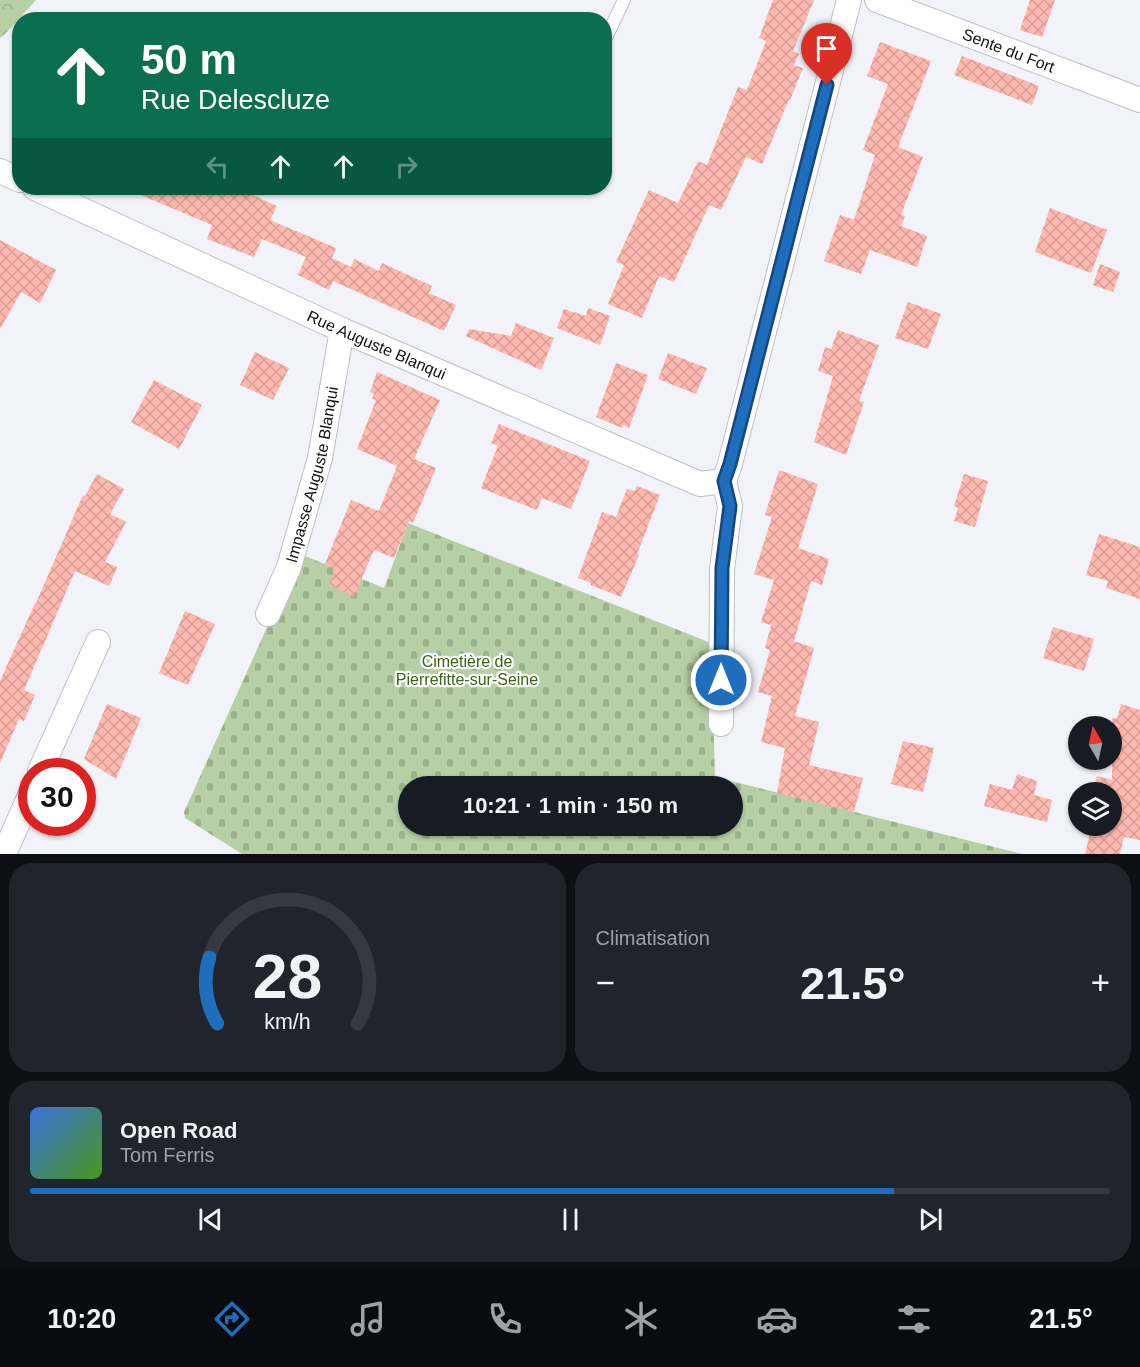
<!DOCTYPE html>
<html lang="fr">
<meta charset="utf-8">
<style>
:root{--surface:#171b24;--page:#20242c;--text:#f1f3f6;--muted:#9ea1a6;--line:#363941;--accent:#1e6ebd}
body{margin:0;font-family:Arial,sans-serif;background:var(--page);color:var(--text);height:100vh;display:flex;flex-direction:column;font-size:22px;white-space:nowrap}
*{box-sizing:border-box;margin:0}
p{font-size:20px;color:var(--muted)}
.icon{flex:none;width:33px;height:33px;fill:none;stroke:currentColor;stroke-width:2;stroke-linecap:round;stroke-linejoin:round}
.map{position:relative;height:854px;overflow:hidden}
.panel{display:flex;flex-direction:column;gap:9px;padding:9px;background:#0d0f14;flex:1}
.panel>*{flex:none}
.banner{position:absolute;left:12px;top:12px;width:600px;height:183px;border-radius:24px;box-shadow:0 2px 4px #0004;background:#0b6e4f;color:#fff;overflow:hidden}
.needle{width:39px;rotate:351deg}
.fabs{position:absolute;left:1068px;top:716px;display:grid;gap:12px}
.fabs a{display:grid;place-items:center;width:54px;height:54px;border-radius:50%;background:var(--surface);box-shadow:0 2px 4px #0004;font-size:30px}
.speed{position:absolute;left:18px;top:758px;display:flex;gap:12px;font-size:30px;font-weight:700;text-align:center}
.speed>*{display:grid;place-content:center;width:78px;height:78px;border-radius:50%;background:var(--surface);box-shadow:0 2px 4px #0004;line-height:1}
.speed .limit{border:9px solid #d22;background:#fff;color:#111}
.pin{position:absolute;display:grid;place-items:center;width:51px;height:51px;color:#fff;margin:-62px -26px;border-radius:50% 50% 50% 0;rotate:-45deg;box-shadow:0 0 6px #0007}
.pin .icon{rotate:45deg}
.me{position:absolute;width:66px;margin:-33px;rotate:0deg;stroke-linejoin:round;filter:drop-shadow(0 0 4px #0008)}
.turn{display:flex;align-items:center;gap:21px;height:126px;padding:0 30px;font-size:27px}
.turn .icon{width:78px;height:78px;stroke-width:2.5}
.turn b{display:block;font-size:42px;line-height:51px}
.lanes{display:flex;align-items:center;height:57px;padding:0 30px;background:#0003;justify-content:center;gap:30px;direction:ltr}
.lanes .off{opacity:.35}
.big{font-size:45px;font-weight:700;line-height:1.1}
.panel .tile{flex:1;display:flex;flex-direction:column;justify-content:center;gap:9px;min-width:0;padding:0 21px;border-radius:24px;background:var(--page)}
.panel .dial{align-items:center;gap:0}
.dial svg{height:156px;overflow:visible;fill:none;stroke:var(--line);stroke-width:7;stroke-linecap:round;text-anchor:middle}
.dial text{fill:var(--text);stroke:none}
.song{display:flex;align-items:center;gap:18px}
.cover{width:72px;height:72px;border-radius:9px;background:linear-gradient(135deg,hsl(220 70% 55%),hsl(100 70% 35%))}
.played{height:6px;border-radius:3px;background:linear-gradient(90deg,var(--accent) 80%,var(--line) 80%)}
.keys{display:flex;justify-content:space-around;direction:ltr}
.heat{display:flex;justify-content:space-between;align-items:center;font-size:33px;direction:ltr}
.panel .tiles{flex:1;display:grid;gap:9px;grid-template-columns:1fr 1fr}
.tile:last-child{grid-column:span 2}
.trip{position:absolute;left:398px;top:776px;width:345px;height:60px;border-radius:30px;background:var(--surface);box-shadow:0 2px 4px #0004;font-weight:700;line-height:60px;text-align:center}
.tab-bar{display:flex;height:96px;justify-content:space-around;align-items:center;background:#090b0e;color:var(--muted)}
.tab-bar .icon{width:42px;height:42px}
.tab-bar .current{color:var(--accent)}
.tab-bar b{font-size:27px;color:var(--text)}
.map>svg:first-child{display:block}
</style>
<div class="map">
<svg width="1140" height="854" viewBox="0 0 1140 854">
<defs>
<pattern id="cemetery-stones" width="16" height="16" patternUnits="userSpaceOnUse" patternTransform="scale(1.5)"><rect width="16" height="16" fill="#b6cfa4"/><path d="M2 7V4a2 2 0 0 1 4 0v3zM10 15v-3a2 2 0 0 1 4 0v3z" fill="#9bb18c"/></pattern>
<pattern id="park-crowns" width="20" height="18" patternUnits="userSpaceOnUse" patternTransform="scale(1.5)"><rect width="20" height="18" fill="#b6cfa4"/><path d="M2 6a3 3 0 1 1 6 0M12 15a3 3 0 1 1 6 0" fill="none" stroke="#9bb18c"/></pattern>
<pattern id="building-cross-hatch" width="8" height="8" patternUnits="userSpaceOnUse" patternTransform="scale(1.5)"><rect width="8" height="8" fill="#feb8af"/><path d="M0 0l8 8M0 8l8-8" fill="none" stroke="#d89d96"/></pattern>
</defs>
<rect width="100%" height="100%" fill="#f2f2f9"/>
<path fill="url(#cemetery-stones)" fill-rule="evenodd" d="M408 523 711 643 715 777 1022 854H242L185 818 184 812 300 554 384 588ZM408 786H732V825H408Z"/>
<path fill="url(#park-crowns)" d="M0 0H36L6 33 0 38Z"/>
<g fill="url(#building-cross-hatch)">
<path d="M773 0H814L793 51 799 54 794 65 803 68 790 100 789 99 762 164 746 157 721 210 709 205 674 282 659 276 642 318 608 304 624 265 616 262 649 190 678 203 698 161 707 165 738 87 747 90 766 41 759 38Z"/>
<path d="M1030 0H1055L1042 37 1020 30Z"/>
<path d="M880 42 931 61 898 147 923 157 901 215 905 216 901 226 927 236 917 267 870 250 861 274 824 261 840 215 854 220 875 155 863 150 888 84 867 76Z"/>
<path d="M962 56 1039 86 1032 105 954 75Z"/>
<path d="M124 188H238L277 206 270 220 336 248 332 258 351 267 354 259 379 271 382 263 432 286 429 293 456 305 444 331 333 281 329 290 298 275 306 257 262 239 254 257 207 239 212 225Z"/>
<path d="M1050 208 1107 230 1091 273 1035 252Z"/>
<path d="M0 240 56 270 40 303 21 292 0 329Z"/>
<path d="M1100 264 1120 272 1113 292 1093 285Z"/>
<path d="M908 302 941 314 928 349 895 338Z"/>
<path d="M588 308 610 316 600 345 557 328 564 309 586 316Z"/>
<path d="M516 323 554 338 541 370 466 336 469 329 511 336Z"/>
<path d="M838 330 879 345 859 401 864 402 846 455 814 442 833 376 818 371 825 347 831 349Z"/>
<path d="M255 352 289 368 273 400 240 385Z"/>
<path d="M668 353 707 368 696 394 658 379Z"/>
<path d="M616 363 648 375 629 428 623 425 622 428 596 417Z"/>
<path d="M377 372 440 400 414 459 436 468 413 523 409 521 394 558 374 550 354 596 329 585 335 569 325 564 351 500 379 511 397 466 357 449 376 400 372 399 374 394 370 392Z"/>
<path d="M154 380 202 405 179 449 131 422Z"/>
<path d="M499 424 590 461 571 509 542 498 537 510 481 488 498 446 491 443Z"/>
<path d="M779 470 818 484 798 548 829 559 822 585 811 581 794 641 814 648 795 716 819 722 809 765 863 778 854 812 777 793 785 748 761 742 772 696 758 692 770 650 765 648 771 625 761 622 774 580 754 574 772 517 765 515Z"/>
<path d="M97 474 124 489 110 514 126 522 105 562 117 567 109 586 75 571 24 690 35 695 24 721 19 719 0 763V681L35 603H36L83 495 85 496Z"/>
<path d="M964 474 988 481 975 527 954 521 958 508 954 506Z"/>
<path d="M637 486 660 495 637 554 639 555 621 597 591 585V583L578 578 602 512 616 517 627 489 635 491Z"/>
<path d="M1099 534 1140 547V599L1106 588 1108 581 1086 575Z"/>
<path d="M185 611 215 624 188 685 159 673Z"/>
<path d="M1053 627 1094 639 1084 671 1043 658Z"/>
<path d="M107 704 141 718 116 779 84 759Z"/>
<path d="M1121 704 1140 710V840L1124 837 1120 854H1085L1092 825H1112V792H1093L1097 776 1112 780V718L1117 719Z"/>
<path d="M903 741 934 748 923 792 891 784Z"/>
<path d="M1017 774 1037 781 1034 795 1052 800 1047 822 984 806 990 784 1012 790Z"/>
</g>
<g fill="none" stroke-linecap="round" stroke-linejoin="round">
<defs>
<path id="service" d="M604 42 624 0"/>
<g id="minor">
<path id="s1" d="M877 0 1140 100"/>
<path d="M0 171 20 180"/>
<path id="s2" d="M35 188 342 330 700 484 724 481"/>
<path d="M724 481 730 464 849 0"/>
<path id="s3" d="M268 614 289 567 320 458 342 330"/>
<path d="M721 724 722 569 730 506 724 481"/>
<path d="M40 771 98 642"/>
<path d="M4 854 32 791"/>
</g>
</defs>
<use href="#service" stroke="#c0bfc6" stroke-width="14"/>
<use href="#minor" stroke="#c0bfc6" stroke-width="26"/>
<use href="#service" stroke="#fff" stroke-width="12"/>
<use href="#minor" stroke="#fff" stroke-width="24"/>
</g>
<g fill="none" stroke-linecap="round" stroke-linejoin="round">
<defs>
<path id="route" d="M721 680 722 568 730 506 724 481 730 464 827 85"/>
</defs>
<use href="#route" stroke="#14487b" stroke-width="15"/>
<use href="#route" stroke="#1e6ebd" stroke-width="10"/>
</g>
<g text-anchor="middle" stroke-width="4.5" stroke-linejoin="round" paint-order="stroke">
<g font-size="16" fill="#0f0f11" stroke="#fff">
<text dy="6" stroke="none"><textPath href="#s1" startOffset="141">Sente du Fort</textPath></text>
<text dy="6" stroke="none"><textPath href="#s2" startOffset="376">Rue Auguste Blanqui</textPath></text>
<text dy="6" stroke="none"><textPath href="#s3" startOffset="147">Impasse Auguste Blanqui</textPath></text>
</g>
<g font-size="16" fill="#3e6416" stroke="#fff">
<text x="467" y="667">Cimetière de<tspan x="467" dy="18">Pierrefitte-sur-Seine</tspan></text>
</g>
</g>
</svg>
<div class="fabs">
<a><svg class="needle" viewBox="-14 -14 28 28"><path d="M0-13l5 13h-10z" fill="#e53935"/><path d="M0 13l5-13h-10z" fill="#9ea1a6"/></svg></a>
<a><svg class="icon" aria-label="layers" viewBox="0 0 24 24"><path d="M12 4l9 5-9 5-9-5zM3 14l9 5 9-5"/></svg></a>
</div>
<div class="speed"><div class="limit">30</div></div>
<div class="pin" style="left:827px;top:85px;background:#d93025"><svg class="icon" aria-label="arrive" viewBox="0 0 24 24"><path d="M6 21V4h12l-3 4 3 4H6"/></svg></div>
<svg class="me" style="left:721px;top:680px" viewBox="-20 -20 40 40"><circle r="17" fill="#1e6ebd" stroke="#fff" stroke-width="3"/><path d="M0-11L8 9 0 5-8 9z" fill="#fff"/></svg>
<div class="trip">10:21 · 1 min · 150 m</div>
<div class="banner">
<div class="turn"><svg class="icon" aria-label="ahead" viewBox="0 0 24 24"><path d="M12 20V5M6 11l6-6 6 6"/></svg><div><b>50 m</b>Rue Delescluze</div></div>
<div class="lanes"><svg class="icon off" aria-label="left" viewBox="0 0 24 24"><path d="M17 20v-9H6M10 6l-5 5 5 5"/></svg><svg class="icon" aria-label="ahead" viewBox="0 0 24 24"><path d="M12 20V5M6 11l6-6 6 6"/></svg><svg class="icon" aria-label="ahead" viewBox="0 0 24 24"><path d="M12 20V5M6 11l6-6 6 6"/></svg><svg class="icon off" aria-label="right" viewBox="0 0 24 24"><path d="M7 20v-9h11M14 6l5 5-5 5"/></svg></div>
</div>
</div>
<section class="panel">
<div class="tiles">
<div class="tile dial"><svg viewBox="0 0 100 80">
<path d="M14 69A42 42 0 1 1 86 69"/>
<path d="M14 69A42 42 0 0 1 10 35" stroke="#1e6ebd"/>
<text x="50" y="56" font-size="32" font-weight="700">28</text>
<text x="50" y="72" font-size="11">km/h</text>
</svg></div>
<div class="tile"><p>Climatisation</p>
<div class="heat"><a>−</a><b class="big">21.5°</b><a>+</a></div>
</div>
<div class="tile">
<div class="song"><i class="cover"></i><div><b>Open Road</b><p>Tom Ferris</p></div></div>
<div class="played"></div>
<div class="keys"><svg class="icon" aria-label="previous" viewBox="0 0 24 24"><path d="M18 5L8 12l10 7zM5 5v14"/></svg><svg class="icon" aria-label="pause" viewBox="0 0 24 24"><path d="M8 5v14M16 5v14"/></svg><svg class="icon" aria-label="next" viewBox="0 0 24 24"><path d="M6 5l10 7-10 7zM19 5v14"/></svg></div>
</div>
</div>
</section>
<nav class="tab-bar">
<b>10:20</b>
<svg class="icon current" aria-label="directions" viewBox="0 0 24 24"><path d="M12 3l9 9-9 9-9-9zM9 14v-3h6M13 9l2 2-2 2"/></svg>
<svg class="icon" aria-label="music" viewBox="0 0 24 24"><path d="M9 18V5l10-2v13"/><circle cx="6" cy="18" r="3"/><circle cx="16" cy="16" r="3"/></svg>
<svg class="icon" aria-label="phone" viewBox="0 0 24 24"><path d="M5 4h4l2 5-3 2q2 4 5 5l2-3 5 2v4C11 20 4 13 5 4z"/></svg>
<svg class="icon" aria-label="climate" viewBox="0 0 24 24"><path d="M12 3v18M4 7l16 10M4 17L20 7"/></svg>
<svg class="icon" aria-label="car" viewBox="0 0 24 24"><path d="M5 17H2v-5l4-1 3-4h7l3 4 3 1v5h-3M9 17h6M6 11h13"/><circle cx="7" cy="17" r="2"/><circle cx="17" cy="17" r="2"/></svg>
<svg class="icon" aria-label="filters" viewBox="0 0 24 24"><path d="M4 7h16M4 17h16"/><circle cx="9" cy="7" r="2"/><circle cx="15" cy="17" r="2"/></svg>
<b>21.5°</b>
</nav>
